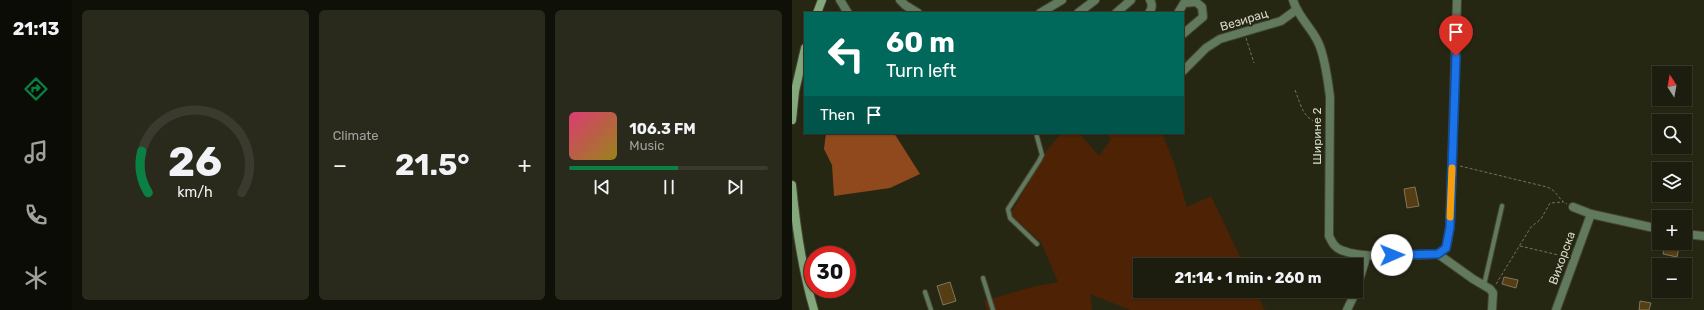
<!DOCTYPE html>
<meta charset="utf-8">
<style>
:root{--surface:#1c1d0e;--page:#292a1c;--text:#f1f3f6;--muted:#a0a29e;--line:#3a3b2e;--accent:#0b8043}
body{margin:0;font-family:Rubik,sans-serif;background:var(--page);color:var(--text);height:100vh;display:flex;flex-direction:column;font-size:15px;white-space:nowrap}
*{box-sizing:border-box;margin:0}
p{font-size:13px;color:var(--muted)}
.icon{flex:none;width:22px;height:22px;fill:none;stroke:currentColor;stroke-width:2;stroke-linecap:round;stroke-linejoin:round}
.map{position:relative;flex:1;overflow:hidden}
.side{display:flex;flex-direction:column;gap:10px;padding:10px;background:#0f1008;width:720px}
.side>*{flex:none}
.top-card{position:absolute;left:12px;top:12px;width:380px;height:122px;border-radius:0px;box-shadow:0 1px 3px #0004,0 0 0 1px var(--line);background:#00695c;color:#fff;overflow:hidden}
.needle{width:26px;rotate:349deg}
.fabs{position:absolute;left:860px;top:66px;display:grid;gap:8px}
.fabs a{display:grid;place-items:center;width:40px;height:40px;border-radius:0px;background:var(--surface);box-shadow:0 1px 3px #0004,0 0 0 1px var(--line);font-size:20px}
.speed{position:absolute;left:12px;top:246px;display:flex;gap:8px;font-size:20px;font-weight:700;text-align:center}
.speed>*{display:grid;place-content:center;width:52px;height:52px;border-radius:50%;background:var(--surface);box-shadow:0 1px 3px #0004,0 0 0 1px var(--line);line-height:1}
.speed .limit{border:6px solid #d22;background:#fff;color:#111}
.pin{position:absolute;display:grid;place-items:center;width:34px;height:34px;color:#fff;margin:-41px -17px;border-radius:50% 50% 50% 0;rotate:-45deg;box-shadow:0 0 4px #0007}
.pin .icon{rotate:45deg}
.me{position:absolute;width:44px;margin:-22px;rotate:89deg;stroke-linejoin:round;filter:drop-shadow(0 0 3px #0008)}
.turn{display:flex;align-items:center;gap:14px;height:84px;padding:0 16px;font-size:18px}
.turn .icon{width:52px;height:52px;stroke-width:2.5}
.turn b{display:block;font-size:28px;line-height:34px}
.then{display:flex;align-items:center;height:38px;padding:0 16px;background:#0003;gap:8px;font-size:15px}
.big{font-size:30px;font-weight:700;line-height:1.1}
.side .widget{flex:1;display:flex;flex-direction:column;justify-content:center;gap:6px;min-width:0;padding:0 14px;border-radius:6px;background:var(--page)}
.side .dial{align-items:center;gap:0}
.dial svg{height:104px;overflow:visible;fill:none;stroke:var(--line);stroke-width:7;stroke-linecap:round;text-anchor:middle}
.dial text{fill:var(--text);stroke:none}
.song{display:flex;align-items:center;gap:12px}
.cover{width:48px;height:48px;border-radius:6px;background:linear-gradient(135deg,hsl(340 70% 55%),hsl(50 70% 35%))}
.played{height:4px;border-radius:2px;background:linear-gradient(90deg,var(--accent) 55%,var(--line) 55%)}
.keys{display:flex;justify-content:space-around;direction:ltr}
.heat{display:flex;justify-content:space-between;align-items:center;font-size:22px;direction:ltr}
.side .tiles{flex:1;display:grid;gap:10px;grid-template-columns:repeat(3,1fr)}
.trip{position:absolute;left:341px;top:258px;width:230px;height:40px;border-radius:0px;background:var(--surface);box-shadow:0 1px 3px #0004,0 0 0 1px var(--line);font-weight:700;line-height:40px;text-align:center}
main{display:flex;flex:1;min-height:0}
.dock{display:flex;flex-direction:column;width:72px;justify-content:space-around;align-items:center;background:#0b0c06;color:var(--muted)}
.dock .icon{width:28px;height:28px}
.dock .selected{color:var(--accent)}
.dock b{font-size:18px;color:var(--text)}
.map>svg:first-child{display:block}
</style>
<main>
<nav class="dock">
<b>21:13</b>
<svg class="icon selected" aria-label="directions" viewBox="0 0 24 24"><path d="M12 3l9 9-9 9-9-9zM9 14v-3h6M13 9l2 2-2 2"/></svg>
<svg class="icon" aria-label="music" viewBox="0 0 24 24"><path d="M9 18V5l10-2v13"/><circle cx="6" cy="18" r="3"/><circle cx="16" cy="16" r="3"/></svg>
<svg class="icon" aria-label="phone" viewBox="0 0 24 24"><path d="M5 4h4l2 5-3 2q2 4 5 5l2-3 5 2v4C11 20 4 13 5 4z"/></svg>
<svg class="icon" aria-label="climate" viewBox="0 0 24 24"><path d="M12 3v18M4 7l16 10M4 17L20 7"/></svg>
</nav>
<section class="side">
<div class="tiles">
<div class="widget dial"><svg viewBox="0 0 100 80">
<path d="M14 69A42 42 0 1 1 86 69"/>
<path d="M14 69A42 42 0 0 1 9 37" stroke="#0b8043"/>
<text x="50" y="56" font-size="32" font-weight="700">26</text>
<text x="50" y="72" font-size="11">km/h</text>
</svg></div>
<div class="widget"><p>Climate</p>
<div class="heat"><a>−</a><b class="big">21.5°</b><a>+</a></div>
</div>
<div class="widget">
<div class="song"><i class="cover"></i><div><b>106.3 FM</b><p>Music</p></div></div>
<div class="played"></div>
<div class="keys"><svg class="icon" aria-label="previous" viewBox="0 0 24 24"><path d="M18 5L8 12l10 7zM5 5v14"/></svg><svg class="icon" aria-label="pause" viewBox="0 0 24 24"><path d="M8 5v14M16 5v14"/></svg><svg class="icon" aria-label="next" viewBox="0 0 24 24"><path d="M6 5l10 7-10 7zM19 5v14"/></svg></div>
</div>
</div>
</section>
<div class="map">
<svg width="912" height="310" viewBox="0 0 912 310">
<rect width="100%" height="100%" fill="#262713"/>
<path fill="#4d2205" d="M270 133H287L307 156 319 139 314 133H370L382 163 395 207 419 196 452 265H348V291H464L472 309 474 310H338L298 294 300 310H195L192 301 240 287 266 282 249 242 218 215 255 150Z"/>
<path fill="#8f491c" d="M34 133H102L128 174 98 188 42 196 40 165 32 149Z"/>
<g fill="#543e12" stroke="#817460">
<path d="M623 187 627 206 615 208 612 189Z"/>
<path d="M873 244 887 247 885 257 871 254Z"/>
<path d="M712 277 726 280 724 288 710 284Z"/>
<path d="M158 282 164 301 151 305 145 286Z"/>
<path d="M848 301 859 303 857 310H847Z"/>
</g>
<g fill="none" stroke-linecap="round" stroke-linejoin="round">
<defs>
<g id="lane">
<path d="M244 133 250 155 247 161 216 209 218 218 245 244"/>
<path d="M191 278 201 310"/>
<path d="M692 285 710 206"/>
<path d="M133 292 139 310"/>
</g>
<g id="street">
<path d="M48 0 56 13"/>
<path d="M108 0 113 5 126 13"/>
<path d="M501 0C506 17 519 27 526 42 533 56 536 82 538 97L537 236C540 242 542 247 549 250 573 260 619 255 646 254L654 248 658 227 665 0"/>
<path d="M248 13 270 0"/>
<path d="M286 13 303 0"/>
<path d="M324 13 339 0"/>
<path d="M357 13C360 9 361 5 358 0"/>
<path d="M386 13 392 3 404 2 410 7 411 17 391 34"/>
<path d="M391 71 414 48 428 39 489 21 504 10"/>
<path d="M781 207 799 214 867 229"/>
<path d="M893 234 912 236"/>
<path d="M646 254 681 279 698 289 701 293 700 310"/>
<path d="M564 290 573 261V255"/>
<path d="M555 310 564 291"/>
<path d="M764 310 799 214"/>
</g>
<g id="secondary">
<path d="M25 13 30 0"/>
<path d="M0 120 3 91 13 48"/>
<path d="M0 185C4 228 10 269 22 310"/>
</g>
</defs>
<use href="#lane" stroke="#434431" stroke-width="6"/>
<use href="#street" stroke="#434431" stroke-width="10"/>
<use href="#secondary" stroke="#434431" stroke-width="10"/>
<g stroke="#717261" stroke-width="1" stroke-dasharray="3 2" stroke-linecap="butt">
<path d="M454 38 462 63"/>
<path d="M503 90C510 107 510 119 530 124"/>
<path d="M668 166 755 187C766 191 766 200 775 204"/>
<path d="M728 246 775 257"/>
<path d="M704 284 739 227 749 219 758 203 771 202"/>
</g>
<use href="#lane" stroke="#61795d" stroke-width="4"/>
<use href="#street" stroke="#61795d" stroke-width="8"/>
<use href="#secondary" stroke="#83a87c" stroke-width="8"/>
</g>
<g fill="none" stroke-linecap="round" stroke-linejoin="round">
<defs>
<path id="route" d="M600 255 646 254 654 248 658 227 664 56"/>
</defs>
<use href="#route" stroke="#114b97" stroke-width="10"/>
<use href="#route" stroke="#1a73e8" stroke-width="7"/>
<path stroke="#f59e0b" stroke-width="7" d="M658 217 660 168"/>
</g>
<g text-anchor="middle" stroke-width="4" stroke-linejoin="round" paint-order="stroke">
<g font-size="12" fill="#dadbce" stroke="#262713">
<text transform="translate(452 20) rotate(-17)" y="4">Везирац</text>
<text transform="translate(525 136) rotate(-90)" y="4">Ширине 2</text>
<text transform="translate(770 258) rotate(-70)" y="4">Вихорска</text>
</g>
</g>
</svg>
<div class="fabs">
<a><svg class="needle" viewBox="-14 -14 28 28"><path d="M0-13l5 13h-10z" fill="#e53935"/><path d="M0 13l5-13h-10z" fill="#a0a29e"/></svg></a>
<a><svg class="icon" aria-label="search" viewBox="0 0 24 24"><circle cx="10" cy="10" r="6"/><path d="M15 15l6 6"/></svg></a>
<a><svg class="icon" aria-label="layers" viewBox="0 0 24 24"><path d="M12 4l9 5-9 5-9-5zM3 14l9 5 9-5"/></svg></a>
<a>+</a>
<a>−</a>
</div>
<div class="speed"><div class="limit">30</div></div>
<div class="pin" style="left:664px;top:56px;background:#d93025"><svg class="icon" aria-label="arrive" viewBox="0 0 24 24"><path d="M6 21V4h12l-3 4 3 4H6"/></svg></div>
<svg class="me" style="left:600px;top:255px" viewBox="-20 -20 40 40"><circle r="19" fill="#fff"/><path d="M0-13L10 11 0 6-10 11z" fill="#1a73e8"/></svg>
<div class="trip">21:14 · 1 min · 260 m</div>
<div class="top-card">
<div class="turn"><svg class="icon" aria-label="left" viewBox="0 0 24 24"><path d="M17 20v-9H6M10 6l-5 5 5 5"/></svg><div><b>60 m</b>Turn left</div></div>
<div class="then">Then<svg class="icon" aria-label="arrive" viewBox="0 0 24 24"><path d="M6 21V4h12l-3 4 3 4H6"/></svg></div>
</div>
</div>
</main>
